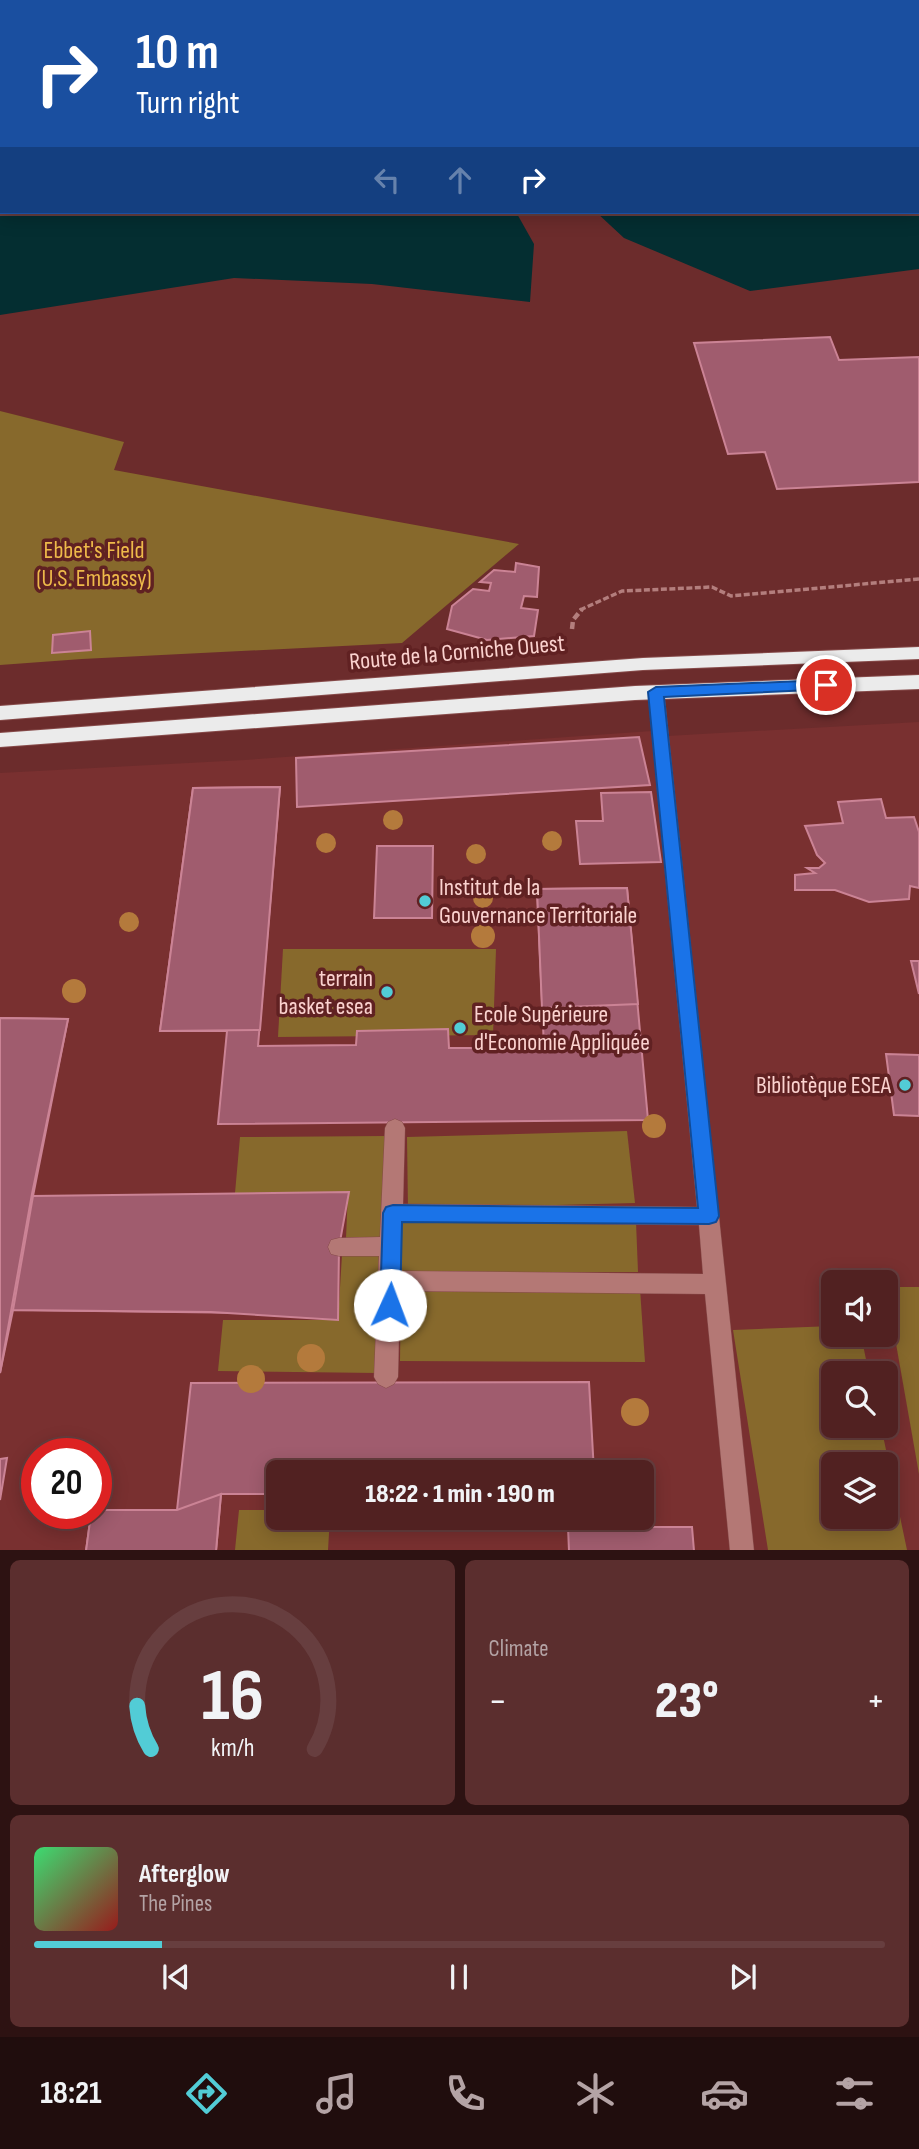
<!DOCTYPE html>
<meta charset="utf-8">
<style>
:root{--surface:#512121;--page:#5b2e2e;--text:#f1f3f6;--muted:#b4a3a5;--line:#673e3f;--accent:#52ccd6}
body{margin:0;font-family:"Sofia Sans Condensed",sans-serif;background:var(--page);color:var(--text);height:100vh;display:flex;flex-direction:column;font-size:26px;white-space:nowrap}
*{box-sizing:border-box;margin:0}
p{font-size:23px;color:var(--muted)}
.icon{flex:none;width:38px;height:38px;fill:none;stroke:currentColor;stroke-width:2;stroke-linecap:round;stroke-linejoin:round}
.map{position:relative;height:1550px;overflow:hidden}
.panel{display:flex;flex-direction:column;gap:10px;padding:10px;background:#2d1212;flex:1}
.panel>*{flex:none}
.guide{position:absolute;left:0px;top:0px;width:920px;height:214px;box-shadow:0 4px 18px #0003,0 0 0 2px var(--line);background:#1a4fa0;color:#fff;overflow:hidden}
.buttons{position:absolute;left:821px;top:1270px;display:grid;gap:14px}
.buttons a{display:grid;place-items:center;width:77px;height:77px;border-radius:10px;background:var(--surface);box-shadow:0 4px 18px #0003,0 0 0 2px var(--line);font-size:35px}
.speed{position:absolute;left:21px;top:1438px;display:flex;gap:14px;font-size:35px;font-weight:700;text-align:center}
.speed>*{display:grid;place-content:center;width:91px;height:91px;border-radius:50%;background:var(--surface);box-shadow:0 4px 18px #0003,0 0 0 2px var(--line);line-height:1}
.speed .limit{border:10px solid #d22;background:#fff;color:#111}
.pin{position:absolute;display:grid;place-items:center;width:60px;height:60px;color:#fff;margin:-30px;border:4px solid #fff;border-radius:50%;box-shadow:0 2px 7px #0007}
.me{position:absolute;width:77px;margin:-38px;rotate:2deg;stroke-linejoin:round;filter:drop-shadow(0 0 5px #0008)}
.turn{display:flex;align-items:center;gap:24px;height:147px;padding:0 21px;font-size:32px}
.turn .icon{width:91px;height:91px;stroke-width:2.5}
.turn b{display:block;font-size:49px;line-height:60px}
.lanes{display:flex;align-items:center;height:66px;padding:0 21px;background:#0003;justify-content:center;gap:35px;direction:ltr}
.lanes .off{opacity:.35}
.big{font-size:52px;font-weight:800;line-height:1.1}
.panel .card{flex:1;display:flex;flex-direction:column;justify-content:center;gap:10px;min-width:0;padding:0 24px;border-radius:10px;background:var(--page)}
.panel .dial{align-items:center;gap:0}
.dial svg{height:182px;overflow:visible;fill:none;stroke:var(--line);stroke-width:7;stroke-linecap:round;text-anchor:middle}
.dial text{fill:var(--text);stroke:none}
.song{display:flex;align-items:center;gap:21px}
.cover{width:84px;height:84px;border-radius:10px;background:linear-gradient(135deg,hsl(140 70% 55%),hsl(0 70% 35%))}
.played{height:7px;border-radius:4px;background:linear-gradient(90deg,var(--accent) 15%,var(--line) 15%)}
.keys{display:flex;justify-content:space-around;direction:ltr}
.heat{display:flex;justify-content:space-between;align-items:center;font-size:38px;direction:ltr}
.panel .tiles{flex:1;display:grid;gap:10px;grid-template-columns:1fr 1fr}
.card:last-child{grid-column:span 2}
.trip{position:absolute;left:266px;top:1460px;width:388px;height:70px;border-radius:10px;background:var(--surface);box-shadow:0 4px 18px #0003,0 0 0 2px var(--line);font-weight:800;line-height:70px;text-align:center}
.tab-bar{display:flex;height:112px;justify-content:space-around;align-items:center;background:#200d0d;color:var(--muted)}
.tab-bar .icon{width:49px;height:49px}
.tab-bar .on{color:var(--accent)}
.tab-bar b{font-size:32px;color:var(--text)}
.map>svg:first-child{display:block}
</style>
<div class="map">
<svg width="919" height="1551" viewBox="0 0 919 1551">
<rect width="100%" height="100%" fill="#6c2c2c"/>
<path fill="#793030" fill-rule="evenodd" d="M919 722V1550L0 1551V773L245 760 666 730 667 736ZM833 1283H886V1335H833ZM833 1374H886V1426H833ZM37 1454H96V1514H37ZM833 1465H886V1517H833ZM278 1472H642V1517H278Z"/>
<g fill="#87692c" fill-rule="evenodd">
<path d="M0 411 124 442 114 470 519 544 402 643 82 659 0 665Z"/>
<path d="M283 949H496L493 1035 278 1037Z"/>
<path d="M627 1131 635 1203 408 1209 407 1137Z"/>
<path d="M386 1136 382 1237 346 1238 348 1192 235 1193 240 1137Z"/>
<path d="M636 1222 638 1272 398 1273 400 1223Z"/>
<path d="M342 1255H383L378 1373 218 1371 223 1320H338Z"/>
<path d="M886 1287H919V1474Z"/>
<path d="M401 1289H640L645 1362 400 1361Z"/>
<path d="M833 1326V1335H861L869 1374H833V1426H881L907 1550H768L733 1330ZM833 1465H886V1517H833Z"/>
<path d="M239 1510H278V1517H330L328 1550H235Z"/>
</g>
<path fill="#042e31" d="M0 0H919V269L750 291 624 238 596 212H919V2H2V212H516L534 244 530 302 372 284 234 278 0 315Z"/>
<g fill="#a05c6e" stroke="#cb8395" stroke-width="2">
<path d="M830 337 839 360 919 357V482L777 489 765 452 728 454 694 343Z"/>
<path d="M516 563 539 567 537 597 524 596 521 608 538 610 534 636 487 640 447 629 452 606 473 589 489 591 491 583 480 582 494 570 515 572Z"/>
<path d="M90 631 91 650 52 653 53 635Z"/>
<path d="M639 737 650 785 297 807 296 758Z"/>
<path d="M280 787 258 1046 356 1045 357 1031 448 1029 449 1048H544L537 889 627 888 648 1120 218 1124 227 1031H160L193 788Z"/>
<path d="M280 787 260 1030 160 1031 193 788Z"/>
<path d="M651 792 661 862 580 864 576 821H603L601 793Z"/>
<path d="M881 799 886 818 914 817 919 832V888L910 886 909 899 869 902 835 890H795V875L815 873 807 868H819L825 863 817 855 805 826 843 823 838 802Z"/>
<path d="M377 846H433L432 918H374Z"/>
<path d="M627 888 638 1004 542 1008 537 889Z"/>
<path d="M911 961H919V994Z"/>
<path d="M0 1018 68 1019 33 1196 339 1198 331 1314 13 1310 0 1373Z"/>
<path d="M0 1018 68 1019 32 1194 0 1373Z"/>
<path d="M886 1054 919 1055V1116L894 1115Z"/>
<path d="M349 1192 339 1247 338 1320 211 1312 13 1310 33 1196Z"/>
<path d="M589 1382 594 1472H278V1494H221L216 1551H86L91 1514H96V1510H177L191 1383Z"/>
<path d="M7 1458 0 1500V1459Z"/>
<path d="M221 1494 216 1551H86L91 1514H96V1510H177Z"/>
<path d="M568 1527H692L694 1551H569Z"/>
</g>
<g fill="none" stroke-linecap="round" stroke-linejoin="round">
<defs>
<path id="minor" d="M656 686 664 692 754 1551H730L705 1294 400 1291 398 1377 394 1384 386 1388 378 1384 374 1377 379 1256H339L331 1254 328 1247 331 1240 339 1238 380 1237 385 1128 388 1122 395 1119 402 1122 405 1128 403 1204 697 1207 648 692ZM402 1222 699 1225 703 1274 401 1271Z"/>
<g id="highway">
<path d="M919 647V659L643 670 0 720V706L643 658Z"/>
<path d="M919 675V689L635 700 0 747V733L635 686Z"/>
</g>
</defs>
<use href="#minor" stroke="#864a49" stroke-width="1"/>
<use href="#highway" stroke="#864a49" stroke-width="2"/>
<path stroke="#b37e7d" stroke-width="3.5" stroke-dasharray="6 2.5" stroke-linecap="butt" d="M580 610 622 591 712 587 731 596 919 579"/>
<path stroke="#b37e7d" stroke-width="4.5" stroke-dasharray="7 3.5" stroke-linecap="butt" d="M572 629 573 620 582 609"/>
<use href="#minor" fill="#b47875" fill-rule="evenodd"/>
<use href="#highway" fill="#ebebeb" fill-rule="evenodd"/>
</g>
<g fill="#b47a3c">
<circle cx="393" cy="820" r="10"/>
<circle cx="552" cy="841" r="10"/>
<circle cx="326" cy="843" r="10"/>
<circle cx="476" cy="854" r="10"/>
<circle cx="483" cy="898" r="10"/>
<circle cx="129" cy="922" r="10"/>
<circle cx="483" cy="936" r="12"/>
<circle cx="74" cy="991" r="12"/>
<circle cx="654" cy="1126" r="12"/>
<circle cx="311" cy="1358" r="14"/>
<circle cx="251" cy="1379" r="14"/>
<circle cx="635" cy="1412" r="14"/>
</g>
<path fill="#1a73e8" stroke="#114b97" stroke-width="2" d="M826 680 834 685 832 689 664 697 719 1216 716 1222 709 1224 402 1222 400 1305 397 1312 390 1314 383 1312 380 1305 383 1213 386 1207 393 1205 698 1208 648 692 656 687Z"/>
<g fill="#52ccd6" stroke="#602122" stroke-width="2.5">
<circle cx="425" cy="901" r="7"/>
<circle cx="387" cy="992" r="7"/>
<circle cx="460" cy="1028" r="7"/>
<circle cx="905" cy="1085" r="7"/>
</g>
<g text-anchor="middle" stroke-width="7" stroke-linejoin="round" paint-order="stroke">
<g font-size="24" fill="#eeba4a" stroke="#602122">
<text x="94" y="558">Ebbet's Field<tspan x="94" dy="28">(U.S. Embassy)</tspan></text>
</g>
<g font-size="24" fill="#fbd2cf" stroke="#602122">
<text transform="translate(457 652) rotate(-5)" y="8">Route de la Corniche Ouest</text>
</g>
<g font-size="24" fill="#fbd2cf" stroke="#602122" text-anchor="start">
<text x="439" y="895">Institut de la<tspan x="439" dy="28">Gouvernance Territoriale</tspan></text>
<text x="373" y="986" text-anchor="end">terrain<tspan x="373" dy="28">basket esea</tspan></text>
<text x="474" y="1022">Ecole Supérieure<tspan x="474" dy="28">d'Economie Appliquée</tspan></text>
<text x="891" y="1093" text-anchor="end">Bibliotèque ESEA</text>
</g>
</g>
</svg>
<div class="buttons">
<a><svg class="icon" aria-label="sound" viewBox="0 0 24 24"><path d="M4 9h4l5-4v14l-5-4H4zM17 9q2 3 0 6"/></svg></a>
<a><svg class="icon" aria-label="search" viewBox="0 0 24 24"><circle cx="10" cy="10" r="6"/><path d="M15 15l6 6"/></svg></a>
<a><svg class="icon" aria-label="layers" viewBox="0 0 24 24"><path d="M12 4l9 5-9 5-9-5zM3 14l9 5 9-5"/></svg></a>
</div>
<div class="speed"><div class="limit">20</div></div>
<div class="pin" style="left:826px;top:685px;background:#d93025"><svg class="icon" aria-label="arrive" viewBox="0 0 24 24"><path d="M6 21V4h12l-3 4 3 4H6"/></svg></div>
<svg class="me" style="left:390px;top:1305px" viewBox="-20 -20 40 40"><circle r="19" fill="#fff"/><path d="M0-13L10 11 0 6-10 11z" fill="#1a73e8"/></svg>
<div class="trip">18:22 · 1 min · 190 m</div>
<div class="guide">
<div class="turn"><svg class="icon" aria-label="right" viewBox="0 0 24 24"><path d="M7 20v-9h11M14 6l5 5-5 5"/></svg><div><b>10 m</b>Turn right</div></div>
<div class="lanes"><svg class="icon off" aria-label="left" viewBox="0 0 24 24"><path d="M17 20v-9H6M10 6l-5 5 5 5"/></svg><svg class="icon off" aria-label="ahead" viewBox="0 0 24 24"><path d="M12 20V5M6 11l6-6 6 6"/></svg><svg class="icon" aria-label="right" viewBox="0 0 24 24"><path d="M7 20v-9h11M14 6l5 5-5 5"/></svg></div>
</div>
</div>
<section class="panel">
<div class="tiles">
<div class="card dial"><svg viewBox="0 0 100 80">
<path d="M14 69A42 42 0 1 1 86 69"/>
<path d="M14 69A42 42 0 0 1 8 50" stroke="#52ccd6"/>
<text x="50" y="56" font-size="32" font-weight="700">16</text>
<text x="50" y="72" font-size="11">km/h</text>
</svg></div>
<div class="card"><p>Climate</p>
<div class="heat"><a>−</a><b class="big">23°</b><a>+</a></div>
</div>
<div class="card">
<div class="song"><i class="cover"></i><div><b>Afterglow</b><p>The Pines</p></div></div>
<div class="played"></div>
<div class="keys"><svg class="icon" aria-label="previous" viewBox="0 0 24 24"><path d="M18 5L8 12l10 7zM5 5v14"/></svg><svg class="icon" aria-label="pause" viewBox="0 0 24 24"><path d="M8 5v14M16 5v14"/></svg><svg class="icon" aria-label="next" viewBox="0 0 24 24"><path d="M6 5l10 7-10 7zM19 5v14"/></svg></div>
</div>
</div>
</section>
<nav class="tab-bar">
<b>18:21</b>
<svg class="icon on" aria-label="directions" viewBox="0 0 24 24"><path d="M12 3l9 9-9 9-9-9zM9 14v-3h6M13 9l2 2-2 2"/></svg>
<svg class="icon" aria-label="music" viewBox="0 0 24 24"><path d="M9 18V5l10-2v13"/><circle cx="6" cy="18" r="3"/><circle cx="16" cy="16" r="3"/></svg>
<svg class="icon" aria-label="phone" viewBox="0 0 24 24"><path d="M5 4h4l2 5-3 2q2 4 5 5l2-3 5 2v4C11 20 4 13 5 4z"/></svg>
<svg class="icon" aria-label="climate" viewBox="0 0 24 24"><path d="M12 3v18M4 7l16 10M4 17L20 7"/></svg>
<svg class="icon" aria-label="car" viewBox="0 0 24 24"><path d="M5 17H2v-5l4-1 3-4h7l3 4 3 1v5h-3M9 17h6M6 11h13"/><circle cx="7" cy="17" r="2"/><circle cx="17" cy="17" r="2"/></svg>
<svg class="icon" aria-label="filters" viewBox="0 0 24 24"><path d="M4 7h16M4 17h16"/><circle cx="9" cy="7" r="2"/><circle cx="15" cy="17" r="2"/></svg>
</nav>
